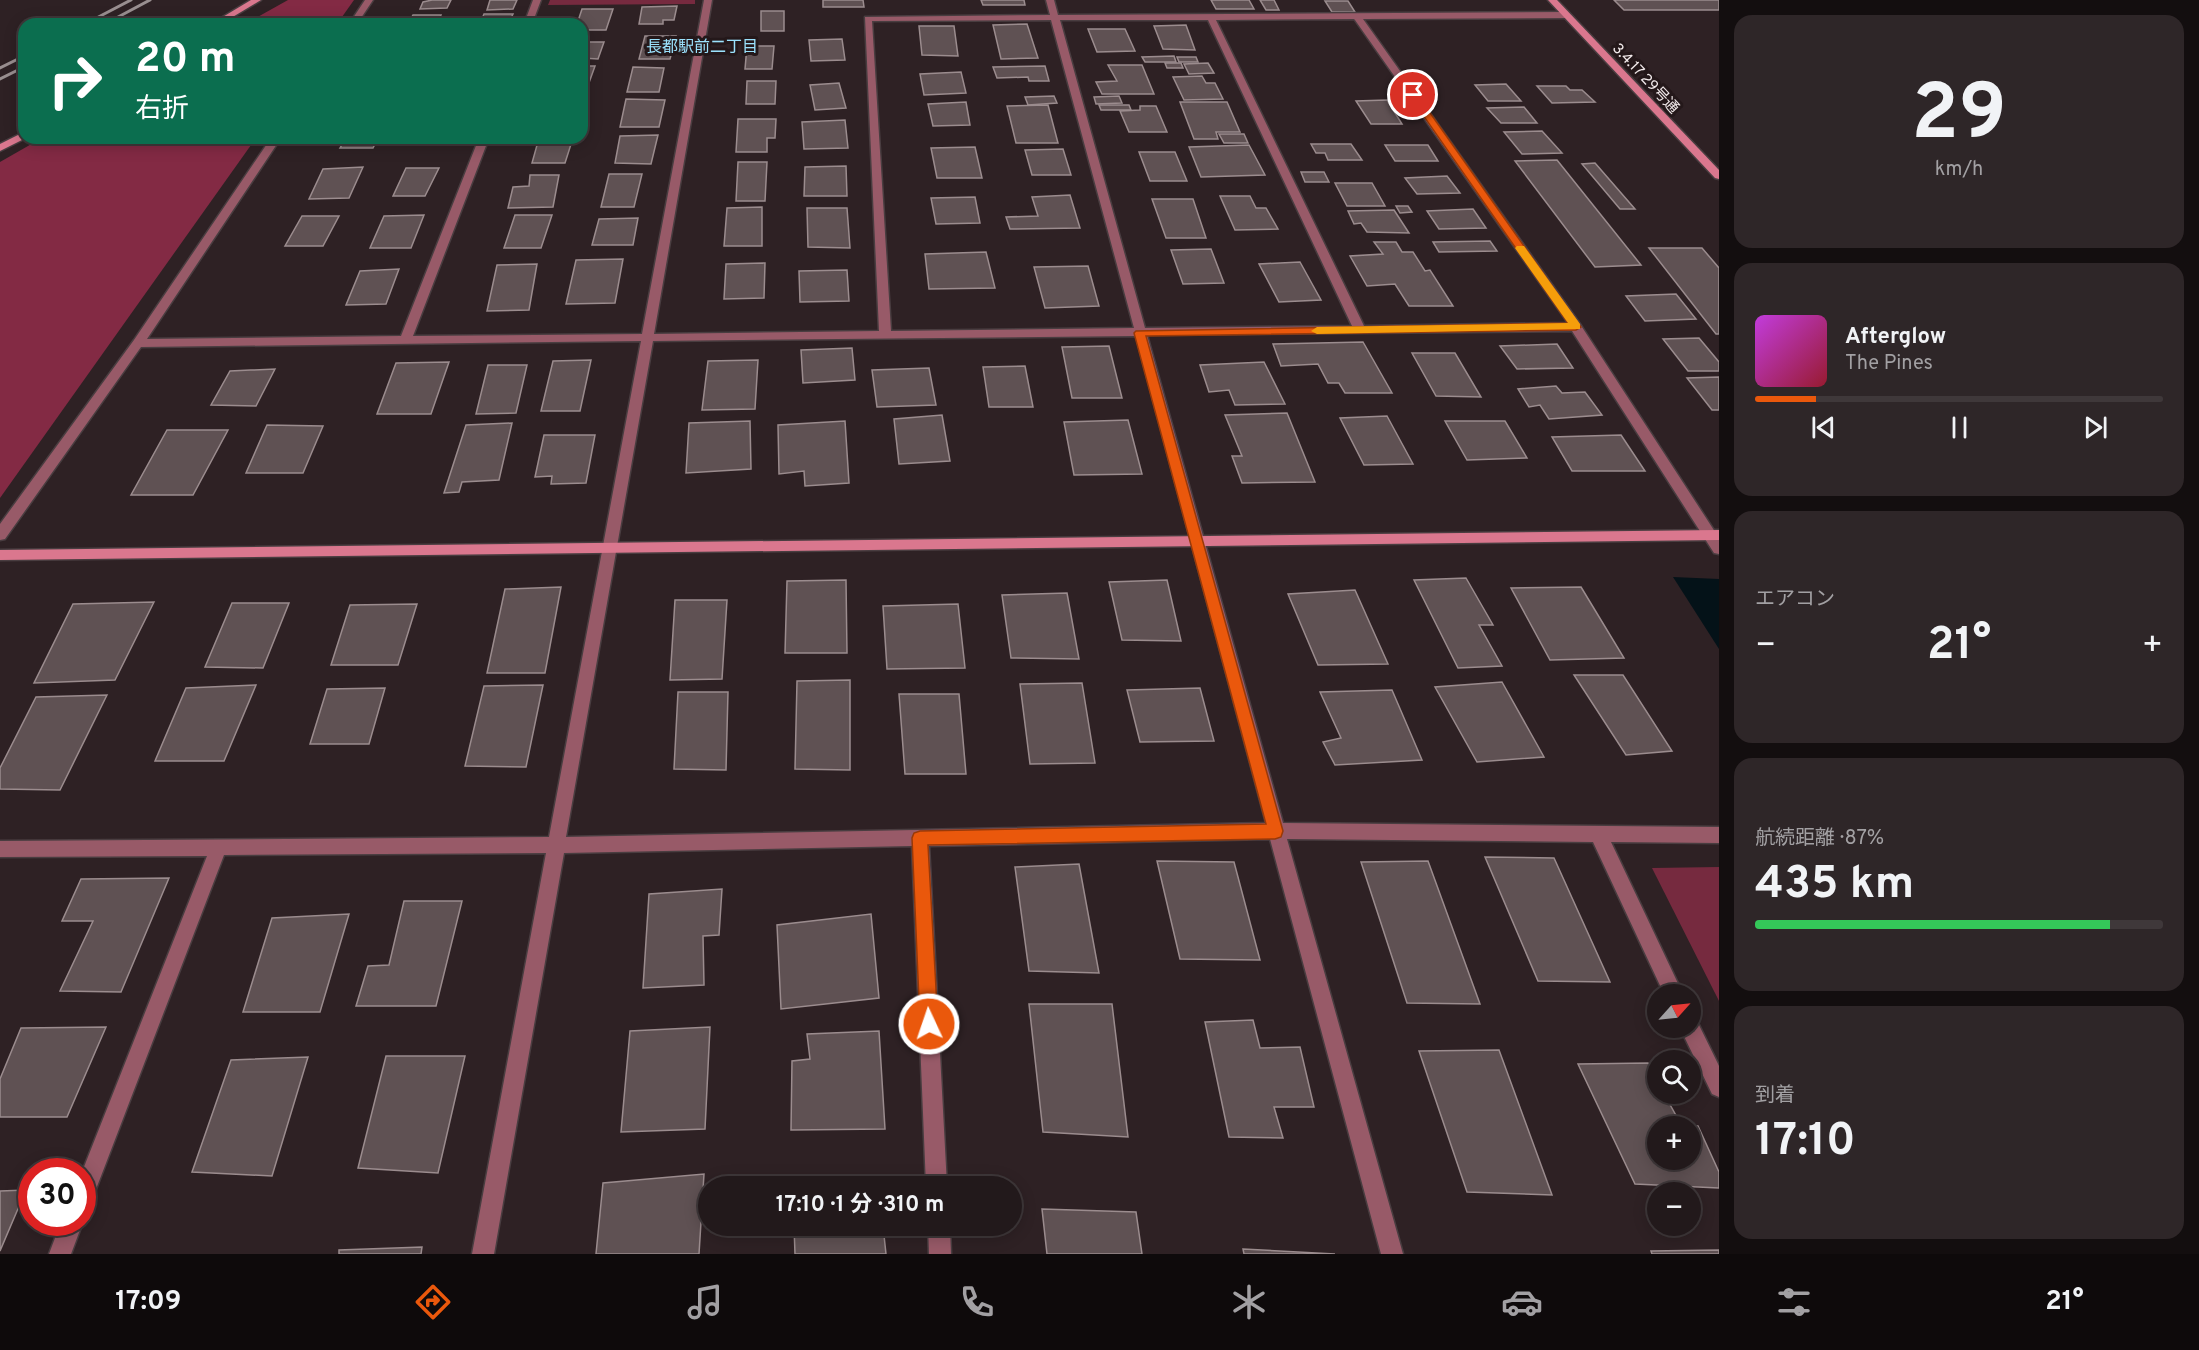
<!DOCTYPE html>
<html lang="ja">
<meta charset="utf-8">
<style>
:root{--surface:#22191b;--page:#2e2628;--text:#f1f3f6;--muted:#a2a0a3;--line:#3f383a;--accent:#ea580c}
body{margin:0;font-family:Overpass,"Noto Sans JP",sans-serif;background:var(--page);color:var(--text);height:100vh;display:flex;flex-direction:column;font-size:22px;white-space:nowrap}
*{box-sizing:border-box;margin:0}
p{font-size:20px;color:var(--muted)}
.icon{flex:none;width:33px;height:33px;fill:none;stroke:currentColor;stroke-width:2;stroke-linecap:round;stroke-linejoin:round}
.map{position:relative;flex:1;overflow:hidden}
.sheet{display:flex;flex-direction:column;gap:15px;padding:15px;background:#130e0f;width:480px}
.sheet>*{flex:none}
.guide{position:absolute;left:18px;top:18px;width:570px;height:126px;border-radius:18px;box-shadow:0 3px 15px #0003,0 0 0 2px var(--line);background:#0b6e4f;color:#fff;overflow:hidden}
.needle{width:39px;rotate:63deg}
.fabs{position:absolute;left:1647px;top:984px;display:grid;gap:12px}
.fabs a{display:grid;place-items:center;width:54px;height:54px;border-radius:50%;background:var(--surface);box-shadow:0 3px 15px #0003,0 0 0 2px var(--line);font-size:30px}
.speed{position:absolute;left:18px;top:1158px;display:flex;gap:12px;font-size:30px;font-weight:700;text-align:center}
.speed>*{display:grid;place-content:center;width:78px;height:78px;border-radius:50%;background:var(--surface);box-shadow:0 3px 15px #0003,0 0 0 2px var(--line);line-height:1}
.speed .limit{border:9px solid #d22;background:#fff;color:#111}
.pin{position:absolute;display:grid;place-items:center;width:51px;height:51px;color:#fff;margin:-26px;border:3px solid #fff;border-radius:50%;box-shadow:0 2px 6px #0007}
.me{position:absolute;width:66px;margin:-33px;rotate:357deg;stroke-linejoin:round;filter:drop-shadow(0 0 4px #0008)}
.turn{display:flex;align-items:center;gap:21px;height:126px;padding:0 18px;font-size:27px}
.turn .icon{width:78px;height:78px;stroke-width:2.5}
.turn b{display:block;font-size:42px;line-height:51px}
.big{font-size:45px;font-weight:700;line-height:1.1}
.sheet .card{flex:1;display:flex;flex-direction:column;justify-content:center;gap:9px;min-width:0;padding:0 21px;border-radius:18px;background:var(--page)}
.sheet .dial{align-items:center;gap:0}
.dial b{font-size:78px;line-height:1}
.song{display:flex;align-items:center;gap:18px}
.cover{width:72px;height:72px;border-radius:9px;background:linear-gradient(135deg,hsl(290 70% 55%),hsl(350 70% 35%))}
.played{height:6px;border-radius:3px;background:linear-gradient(90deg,var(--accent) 15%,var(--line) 15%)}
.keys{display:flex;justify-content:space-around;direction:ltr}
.heat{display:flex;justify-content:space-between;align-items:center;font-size:33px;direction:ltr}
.charge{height:9px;border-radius:4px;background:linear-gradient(90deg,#34c759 87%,var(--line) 0)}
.trip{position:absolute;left:698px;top:1176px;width:324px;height:60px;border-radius:30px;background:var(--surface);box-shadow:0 3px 15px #0003,0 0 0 2px var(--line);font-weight:700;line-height:60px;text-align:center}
.tab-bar{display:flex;height:96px;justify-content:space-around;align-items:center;background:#0e0a0b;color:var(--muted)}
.tab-bar .icon{width:42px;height:42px}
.tab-bar .active{color:var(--accent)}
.tab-bar b{font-size:27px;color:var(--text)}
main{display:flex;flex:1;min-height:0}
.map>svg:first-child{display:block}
</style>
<main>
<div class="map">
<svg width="1719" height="1254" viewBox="0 0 1719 1254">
<rect width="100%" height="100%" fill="#2e2124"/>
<g fill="#762a3f">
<path d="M550 0H695V4L548 5Z"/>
<path d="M1719 867V1001L1652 868Z"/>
</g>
<g fill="#832a44">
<path d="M288 0H354L337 24H245Z"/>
<path d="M42 138H256L0 498V162Z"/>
</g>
<path fill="#041218" d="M1673 577 1719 579V649Z"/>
<g fill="#5f5153" stroke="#9b8c8e" stroke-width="1.5" fill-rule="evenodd">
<path d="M432 0H451L447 8 420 9 423 2Z"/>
<path d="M490 0H517L513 9 487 10Z"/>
<path d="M823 0H863L864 7H823Z"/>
<path d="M981 0H1024L1025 5H983Z"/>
<path d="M1211 0H1249L1254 9H1216Z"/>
<path d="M1260 0H1274L1279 10H1266Z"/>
<path d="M1614 0H1719V10H1624Z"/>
<path d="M1325 1H1348L1355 12H1332Z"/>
<path d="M677 6 674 20H663V24H639L642 7Z"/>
<path d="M582 9H613L606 30H582V24H577Z"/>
<rect x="761" y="11" width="23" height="20"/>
<path d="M484 14H513L508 24H480Z"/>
<path d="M413 15H441L437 24H408Z"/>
<path d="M1027 24 1038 58 1001 59 993 25Z"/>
<path d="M1186 25 1195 50 1163 49 1154 26Z"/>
<path d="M919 26H954L958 56 922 55Z"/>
<path d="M1088 29H1125L1135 51 1097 52Z"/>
<path d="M645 36H676L670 59H639Z"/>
<path d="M842 39 845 60 811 61 809 40Z"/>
<path d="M582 42H604L598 59 582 58Z"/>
<path d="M747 46H774L772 69H745Z"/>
<path d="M1174 56 1176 62H1145L1142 57Z"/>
<path d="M1177 57H1196L1198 62H1179Z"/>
<path d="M1165 63H1181L1183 68H1167Z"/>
<path d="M1208 63 1214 73 1189 74 1184 64Z"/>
<path d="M1108 65H1142L1154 94H1102L1096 82 1117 81Z"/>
<path d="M582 66H595L585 94H582Z"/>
<path d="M1045 66 1049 81H1029L1028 77 997 78 993 67Z"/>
<path d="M633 67 664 68 659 92H627Z"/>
<path d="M961 72 966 93 924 95 920 74Z"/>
<path d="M1202 76 1206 83H1215L1223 99 1184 100 1173 77Z"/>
<path d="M747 81H776L775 104H746Z"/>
<path d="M839 83 846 108 815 110 810 85Z"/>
<path d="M1506 84 1521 101H1488L1475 85Z"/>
<path d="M1537 86H1566L1570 90H1582L1595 102 1552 103Z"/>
<path d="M1054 96 1057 103 1028 105 1025 97Z"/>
<path d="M1119 96 1122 103 1096 104 1094 97Z"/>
<path d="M626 99 665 100 659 127H620Z"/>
<path d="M1387 100 1402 124H1371L1356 101Z"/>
<path d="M966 102 970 125 933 126 928 104Z"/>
<path d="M1180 102H1227L1240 132H1216L1218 139H1194Z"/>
<path d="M1048 105 1058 143H1016L1007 106Z"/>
<path d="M1099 105H1129L1131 110H1101Z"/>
<path d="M1140 106H1156L1167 132H1129L1120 111 1140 110Z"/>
<path d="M1524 107 1537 123H1501L1487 108Z"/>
<path d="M738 119H776L775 138H767V152H736Z"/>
<path d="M845 120 848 148 804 149 802 122Z"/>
<path d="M1542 131 1562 153 1522 154 1504 132Z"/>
<path d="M1219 134H1244L1248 143H1224Z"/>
<path d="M658 135 651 164 615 163 620 136Z"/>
<path d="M346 138H378L373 148H340Z"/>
<path d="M433 138H454L452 142H431Z"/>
<path d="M539 138H573L565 163H532Z"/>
<path d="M1311 144H1351L1362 160H1328L1325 153H1316Z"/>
<path d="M1249 145 1265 175 1201 177 1189 147Z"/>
<path d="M1385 145H1428L1438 161H1395Z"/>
<path d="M975 147 982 178H937L931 148Z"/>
<path d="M1063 149 1071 175H1032L1025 150Z"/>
<path d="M1139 152H1175L1187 181H1150Z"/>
<path d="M1557 160 1641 265 1595 267 1515 161Z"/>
<path d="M738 162H767L765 201H736Z"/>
<path d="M1595 163 1635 209H1620L1582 164Z"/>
<path d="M846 166 847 196H804L805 167Z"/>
<path d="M363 167 349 198 309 199 323 169Z"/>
<path d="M406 168H439L425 196H393Z"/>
<path d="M1301 172H1324L1329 182H1305Z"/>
<path d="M609 174H642L634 207H601Z"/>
<path d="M530 175H559L553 207 508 208 513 187 529 186Z"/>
<path d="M1447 176 1460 193 1417 194 1405 178Z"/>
<path d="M1335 183H1372L1385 206H1347Z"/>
<path d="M1070 195 1080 228 1010 229 1006 217 1038 216 1032 197Z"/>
<path d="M1220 196H1250L1256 208H1266L1278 229 1235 230Z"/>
<path d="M975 197 980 223 936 224 931 198Z"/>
<path d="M1152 199H1193L1206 238H1166Z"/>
<path d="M1396 206H1408L1412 212 1400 213Z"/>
<path d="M762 207V246H724L727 208Z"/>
<path d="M807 208H847L850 248 808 247Z"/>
<path d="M1473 209 1486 228 1439 229 1427 211Z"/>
<path d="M1394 210 1409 233 1367 232 1361 223 1354 224 1348 211Z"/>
<path d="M424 215 411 248H370L384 216Z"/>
<path d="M515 215H552L541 248H504Z"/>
<path d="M302 216H339L323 246H285Z"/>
<path d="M638 218 633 245H592L599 219Z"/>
<path d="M1490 241 1497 251 1439 252 1433 242Z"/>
<path d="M1374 242H1396L1402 252H1413L1425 271 1430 270 1453 306H1409L1395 284 1367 286 1350 256 1383 254Z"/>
<path d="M1649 248H1702L1719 268V334H1716Z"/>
<path d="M1211 249 1224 283 1183 284 1171 250Z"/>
<path d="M986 252 995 288 929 289 925 254Z"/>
<path d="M623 259 615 303 566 304 576 260Z"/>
<path d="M1300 262 1321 300 1279 302 1259 264Z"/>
<path d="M765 263 764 298 724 299 726 264Z"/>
<path d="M537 264 529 310 487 311 497 265Z"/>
<path d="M1088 266 1099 306 1045 308 1034 267Z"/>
<path d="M399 269 386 304 346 305 360 271Z"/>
<path d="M847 270 849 301 800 302 799 271Z"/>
<path d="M1676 294 1696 319 1645 321 1626 296Z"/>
<path d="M1699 338 1719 362V371H1688L1663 339Z"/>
<path d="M1363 342 1392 393H1345L1339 383H1328L1318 364 1281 366 1273 344Z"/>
<path d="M1557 344 1573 368 1517 369 1500 346Z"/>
<path d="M1109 346 1122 398H1072L1062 347Z"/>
<path d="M852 348 855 380 803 383 801 350Z"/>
<path d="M1412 353H1455L1481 397 1436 396Z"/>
<path d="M591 360 580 411H541L553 361Z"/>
<path d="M758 360 755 409 702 410 708 361Z"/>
<path d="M449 362 431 414H377L396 363Z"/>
<path d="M1264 362 1285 404 1235 405 1229 390 1209 392 1200 365Z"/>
<path d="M488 365H527L516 413 476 414Z"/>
<path d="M1025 366 1033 407H989L983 367Z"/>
<path d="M929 368 936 405 877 407 872 370Z"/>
<path d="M275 369 256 406 211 405 230 371Z"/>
<path d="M1719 377V410H1712L1687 378Z"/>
<path d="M1556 386 1562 393 1585 392 1602 415 1549 419 1540 405 1529 407 1518 389Z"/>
<path d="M1287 413 1315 482 1242 483 1232 456H1242L1225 415Z"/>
<path d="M942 415 950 461 899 464 894 419Z"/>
<path d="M1387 416 1413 464 1364 465 1340 418Z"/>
<path d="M1128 420 1142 474 1074 475 1064 422Z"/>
<path d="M750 421 751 469 686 473 689 423Z"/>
<path d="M845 421 849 483 805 486 804 471 779 474 778 425Z"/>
<path d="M1445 421H1505L1527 458 1467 460Z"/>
<path d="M512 423 499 480 462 482 459 492 444 493 466 425Z"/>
<path d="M267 425 323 426 303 473H246Z"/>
<path d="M167 430H228L193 495H131Z"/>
<path d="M544 435H595L586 483 551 484 552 476 535 477Z"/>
<path d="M1621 435 1645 471H1572L1552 437Z"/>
<path d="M1466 578 1493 625H1479L1502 666 1458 668 1414 580Z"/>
<path d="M846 580 847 653H785L787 581Z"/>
<path d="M1167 580 1181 641 1122 640 1109 582Z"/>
<path d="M561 587 545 673H487L505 589Z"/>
<path d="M1581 587 1624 658 1550 660 1511 588Z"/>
<path d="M1355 590 1388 664 1318 665 1288 594Z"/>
<path d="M1067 593 1079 659 1011 658 1002 595Z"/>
<path d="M675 600H727L722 679 670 680Z"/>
<path d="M154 602 115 680 34 683 73 604Z"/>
<path d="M232 603H289L263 668 205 667Z"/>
<path d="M417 604 398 665H331L350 605Z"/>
<path d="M958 604 965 668 887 669 883 606Z"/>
<path d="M1574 675H1623L1672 751 1626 755Z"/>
<path d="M850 680V770L795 769 797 681Z"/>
<path d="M1502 682 1544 757 1477 762 1435 687Z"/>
<path d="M1082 683 1095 763 1030 764 1020 684Z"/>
<path d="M256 685 224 761H155L186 688Z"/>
<path d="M543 685 526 767 465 766 484 686Z"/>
<path d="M385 688 369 744H310L327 689Z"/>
<path d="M1200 688 1214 741 1140 742 1127 690Z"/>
<path d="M1392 690 1422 760 1335 765 1323 742 1341 738 1320 692Z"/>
<path d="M678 692H728L726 770 674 769Z"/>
<path d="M899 694H959L966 774H905Z"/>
<path d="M107 695 60 790 0 789V768L36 697Z"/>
<path d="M1485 857 1554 858 1610 982 1538 981Z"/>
<path d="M1157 861 1234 862 1260 960 1180 959Z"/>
<path d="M1428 861 1480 1004 1407 1003 1361 862Z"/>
<path d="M1079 864 1099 973 1029 971 1015 867Z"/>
<path d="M169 878 121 992 60 991 93 921H62L81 879Z"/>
<path d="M722 889 719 935 703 936 704 985 643 988 649 894Z"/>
<path d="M404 901H462L436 1006H356L368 966 389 965Z"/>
<path d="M349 914 320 1012H243L272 918Z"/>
<path d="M871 914 879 998 781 1009 777 925Z"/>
<path d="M1029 1004H1112L1128 1137 1043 1132Z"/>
<path d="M1253 1020 1260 1048 1300 1047 1314 1107H1274L1283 1138 1229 1137 1205 1022Z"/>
<path d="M106 1027 67 1117H0V1079L21 1028Z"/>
<path d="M710 1027 705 1129 621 1132 630 1031Z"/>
<path d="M879 1031 885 1129 791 1130 792 1061 810 1059 807 1034Z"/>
<path d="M1499 1050 1552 1195 1467 1192 1419 1051Z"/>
<path d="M386 1056H465L438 1173 358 1168Z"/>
<path d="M308 1057 272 1176 192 1172 231 1060Z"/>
<path d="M1648 1063 1658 1081V1094H1664L1682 1126H1698L1719 1172V1188L1635 1184 1578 1064ZM1658 1126H1690V1160H1658Z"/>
<path d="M704 1174 699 1254H596L603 1183Z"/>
<path d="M878 1176 879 1186H793V1180Z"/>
<path d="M26 1190 0 1251V1191Z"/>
<path d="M1042 1209 1136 1212 1142 1254H1047Z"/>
<path d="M794 1226H883L886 1254H795Z"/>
<path d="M422 1247 421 1254H339V1250Z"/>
<path d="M1243 1249 1335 1254H1244Z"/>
<path d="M1719 1250V1254H1652L1651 1251Z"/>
</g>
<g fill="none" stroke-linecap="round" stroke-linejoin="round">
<defs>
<g id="street">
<path d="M365 0H373L357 24H349Z"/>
<path d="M533 0H541L532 24H524Z"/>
<path d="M704 0H712L654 334 879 331 865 17 1050 15 1046 0H1054L1058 15 1566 12 1570 15 1566 18 1363 19 1580 324 1719 538V554L1714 553 1572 331 1147 335 1283 823 1719 827V843L1611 842 1683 994H1664L1593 842 1287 839 1403 1254H1381L1270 839 929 846 947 1186H926L912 846 564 853 494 1254H472L546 853 224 855 93 1197 89 1204 82 1207V1172L207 856 0 857V841L549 837 641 341 141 347 5 539 0 540V524L134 340 271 138H281L147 339 401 336 479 138H489L413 336 642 334ZM1354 19 1355 20 1568 323 1364 326 1216 20ZM1051 20 1134 328 891 331 872 21ZM1060 20H1208L1352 326 1145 328ZM1136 336 1266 823 566 837 653 341Z"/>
<path d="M1690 1019 1697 1021 1719 1066V1097L1712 1094 1680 1028H1690Z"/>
<path d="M61 1222H83L71 1254H49Z"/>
<path d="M928 1226H950L951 1254H929Z"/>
</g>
<g id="secondary">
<path d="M251 0H261L221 24H211Z"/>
<path d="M1548 0H1557L1719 170V179L1715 178Z"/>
<path d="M24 132 26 138 0 151V144Z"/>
<path d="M1719 530V540L0 560V550Z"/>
</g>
</defs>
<use href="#street" stroke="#493d40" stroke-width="3"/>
<use href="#secondary" stroke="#493d40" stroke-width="3"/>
<use href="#street" fill="#985a68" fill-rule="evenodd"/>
<use href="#secondary" fill="#da778e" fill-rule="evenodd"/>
<g stroke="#998f90" stroke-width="3">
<path d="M85 24 131 0"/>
<path d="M105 24 150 0"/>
<path d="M0 68 24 56"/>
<path d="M0 79 24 67"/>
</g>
</g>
<path fill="#ea580c" stroke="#983908" stroke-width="1.5" d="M1413 92 1416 93 1581 327 1576 330 1146 336 1283 831 1281 837 1275 839 928 845 938 1024 935 1030 929 1033 923 1030 920 1024 912 838 914 833 920 831 1266 824 1134 333 1136 331 1568 323 1409 95Z"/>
<path fill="#f59e0b" d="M1517 246H1524L1580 324V329L1317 334 1311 331 1317 327 1568 323 1515 248Z"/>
<g text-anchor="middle" stroke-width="6" stroke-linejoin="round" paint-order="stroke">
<g font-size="15" fill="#f1e9ea" stroke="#24181a">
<text transform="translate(1646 78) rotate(47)" y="5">3.4.17 29号通</text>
</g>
<g font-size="16" fill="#9be2fd" stroke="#24181a">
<text x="702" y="52">長都駅前二丁目</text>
</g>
</g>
</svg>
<div class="fabs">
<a><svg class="needle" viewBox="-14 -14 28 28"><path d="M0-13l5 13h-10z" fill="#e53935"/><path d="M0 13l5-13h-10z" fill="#a2a0a3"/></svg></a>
<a><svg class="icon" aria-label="search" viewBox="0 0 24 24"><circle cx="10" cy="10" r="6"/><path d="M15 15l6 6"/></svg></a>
<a>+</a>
<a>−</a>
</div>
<div class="speed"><div class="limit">30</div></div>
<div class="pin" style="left:1413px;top:95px;background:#d93025"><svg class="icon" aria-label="arrive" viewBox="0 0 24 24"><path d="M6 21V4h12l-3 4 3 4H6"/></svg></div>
<svg class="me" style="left:929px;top:1024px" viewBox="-20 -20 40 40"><circle r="17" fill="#ea580c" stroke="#fff" stroke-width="3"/><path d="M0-11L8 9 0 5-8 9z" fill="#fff"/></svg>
<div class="trip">17:10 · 1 分 · 310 m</div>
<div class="guide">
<div class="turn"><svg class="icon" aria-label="right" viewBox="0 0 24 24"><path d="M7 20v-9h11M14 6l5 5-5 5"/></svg><div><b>20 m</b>右折</div></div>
</div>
</div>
<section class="sheet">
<div class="card dial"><b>29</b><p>km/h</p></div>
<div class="card">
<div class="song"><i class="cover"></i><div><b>Afterglow</b><p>The Pines</p></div></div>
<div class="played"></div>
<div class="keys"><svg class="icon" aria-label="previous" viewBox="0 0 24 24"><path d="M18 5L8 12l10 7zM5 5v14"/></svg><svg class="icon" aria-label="pause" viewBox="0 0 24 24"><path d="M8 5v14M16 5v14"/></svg><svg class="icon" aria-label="next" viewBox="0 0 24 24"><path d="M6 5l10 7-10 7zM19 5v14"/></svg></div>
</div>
<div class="card"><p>エアコン</p>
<div class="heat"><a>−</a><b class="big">21°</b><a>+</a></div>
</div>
<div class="card"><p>航続距離 · 87%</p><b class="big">435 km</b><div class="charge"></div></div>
<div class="card"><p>到着</p><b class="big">17:10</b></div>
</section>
</main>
<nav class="tab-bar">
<b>17:09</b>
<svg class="icon active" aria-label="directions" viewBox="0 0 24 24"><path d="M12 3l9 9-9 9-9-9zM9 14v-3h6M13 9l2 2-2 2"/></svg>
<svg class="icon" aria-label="music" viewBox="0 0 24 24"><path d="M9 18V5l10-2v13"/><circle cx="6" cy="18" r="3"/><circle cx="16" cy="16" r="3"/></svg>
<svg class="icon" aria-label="phone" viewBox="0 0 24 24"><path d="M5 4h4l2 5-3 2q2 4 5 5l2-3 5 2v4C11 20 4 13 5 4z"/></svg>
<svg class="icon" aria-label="climate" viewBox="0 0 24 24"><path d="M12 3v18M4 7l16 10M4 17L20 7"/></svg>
<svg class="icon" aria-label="car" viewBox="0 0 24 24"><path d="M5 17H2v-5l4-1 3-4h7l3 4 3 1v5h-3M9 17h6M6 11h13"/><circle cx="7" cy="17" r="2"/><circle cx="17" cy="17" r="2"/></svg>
<svg class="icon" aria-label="filters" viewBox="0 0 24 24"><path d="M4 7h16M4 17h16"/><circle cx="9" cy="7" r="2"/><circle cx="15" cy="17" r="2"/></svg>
<b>21°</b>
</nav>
